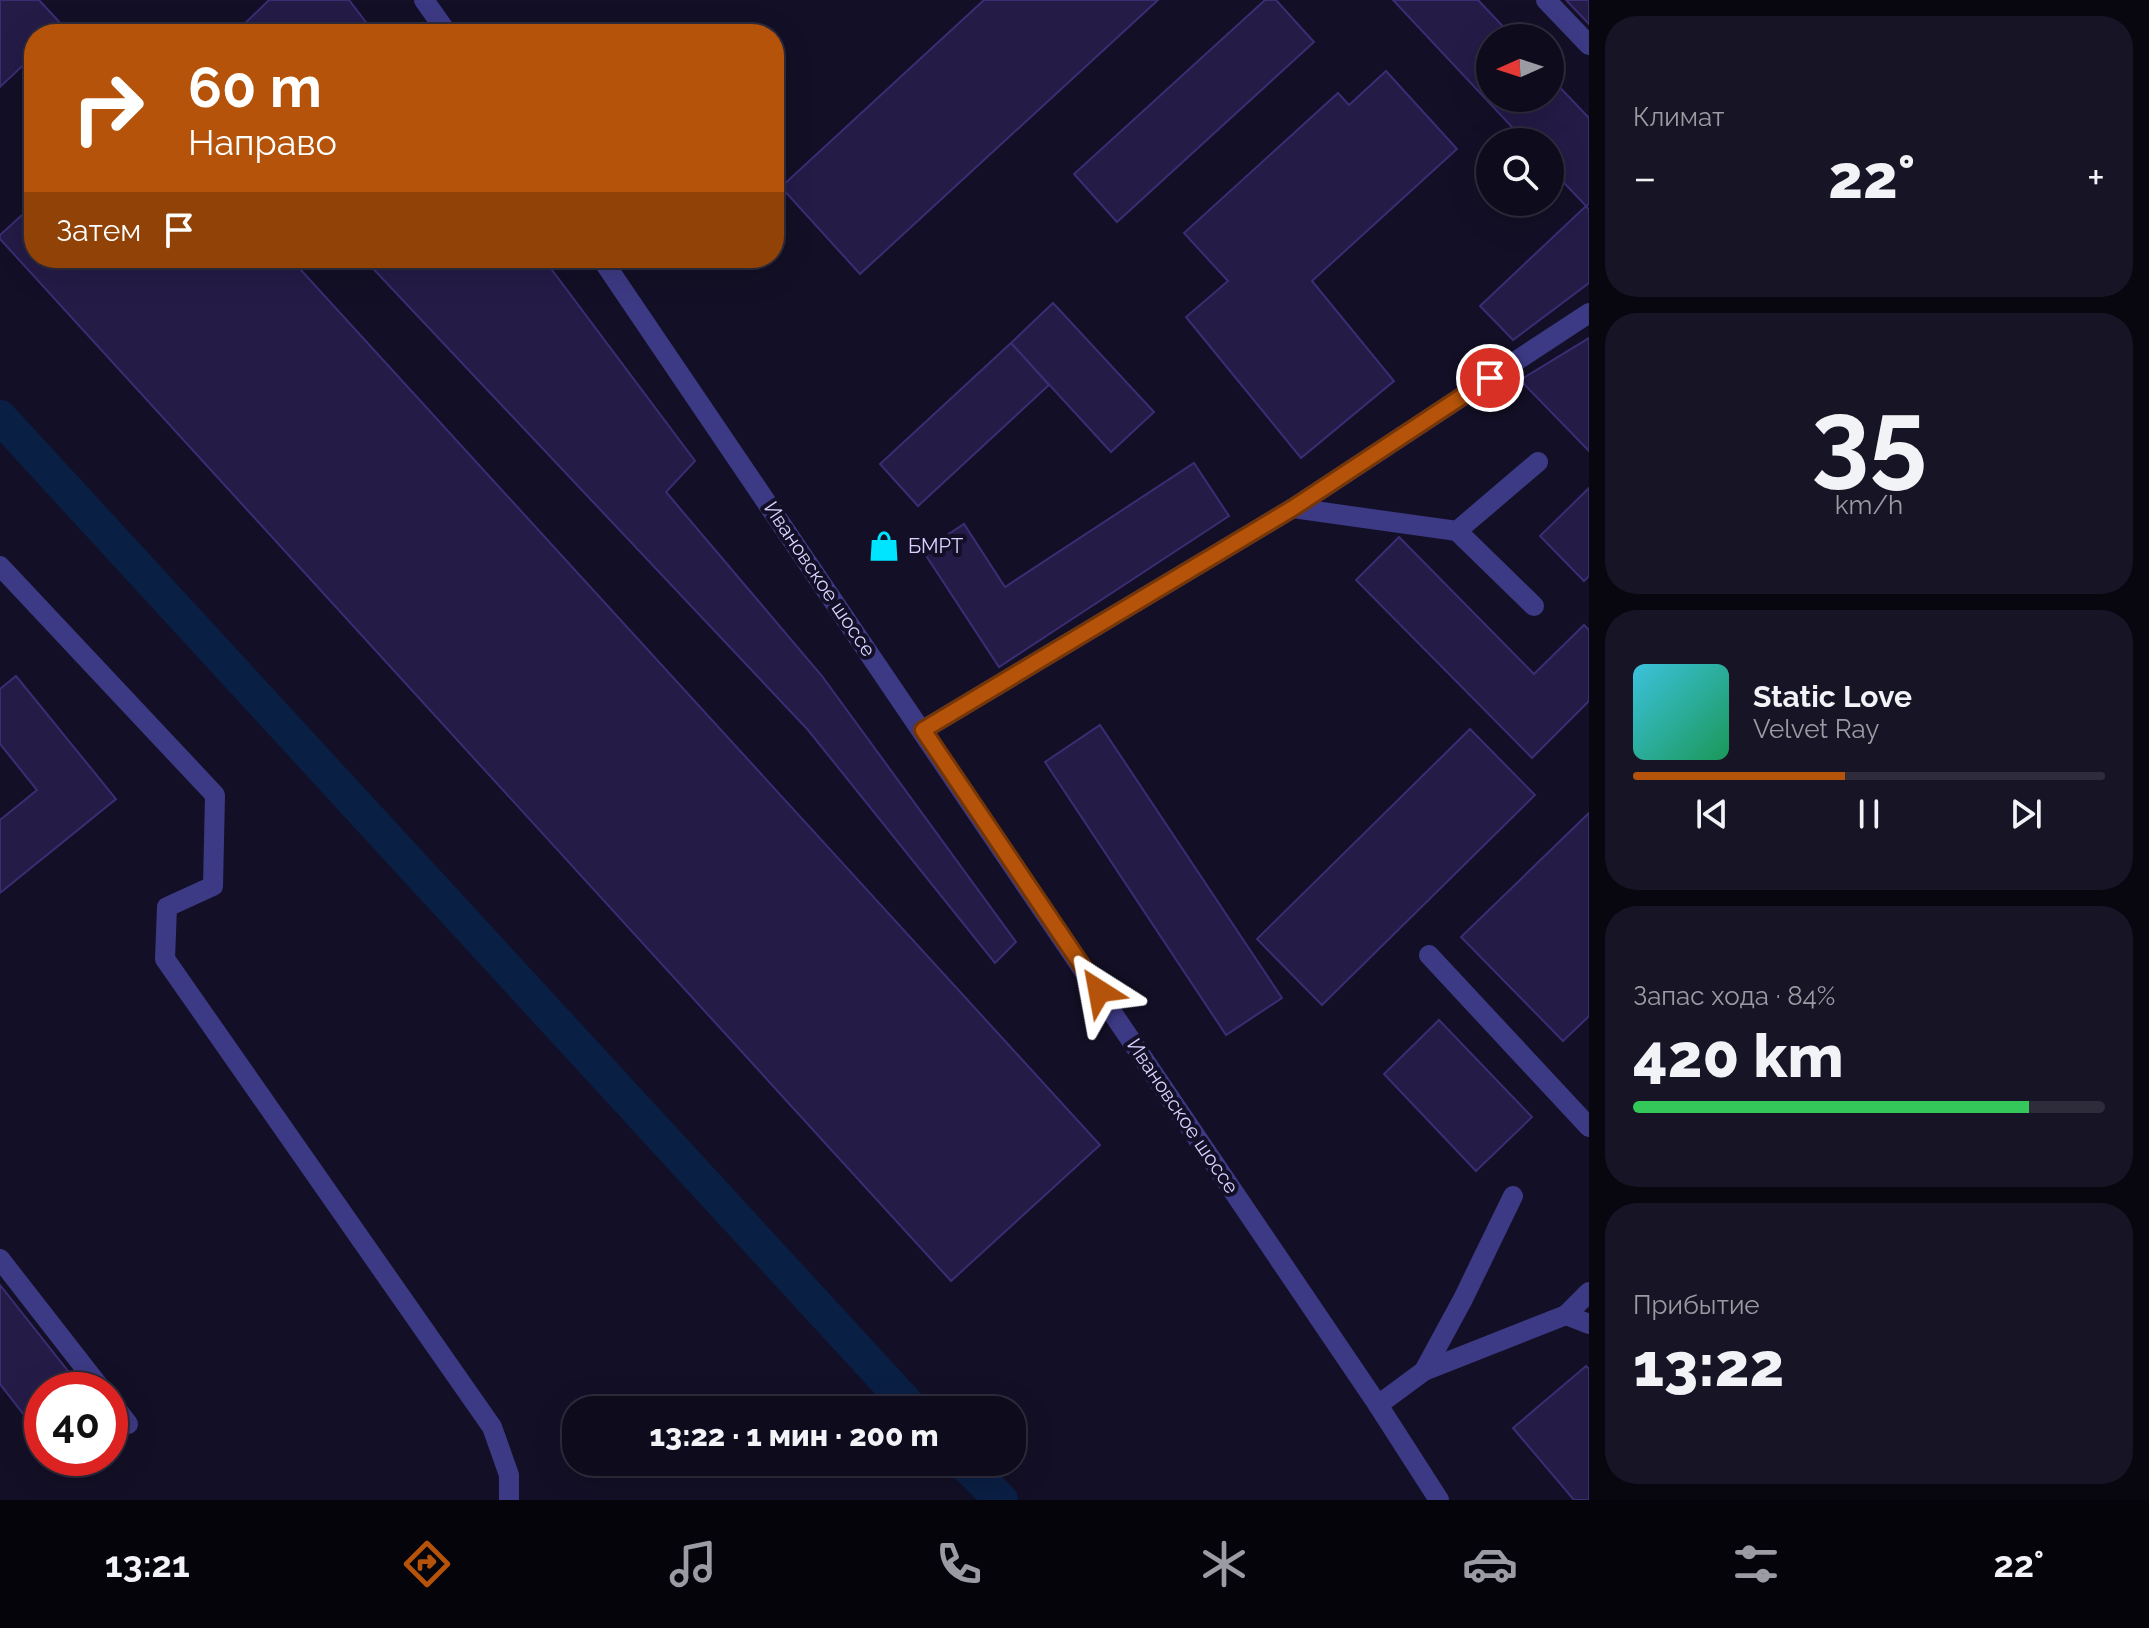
<!DOCTYPE html>
<html lang="ru">
<meta charset="utf-8">
<style>
:root{--surface:#0e0b1c;--page:#171425;--text:#f1f3f6;--muted:#9b9ba3;--line:#2e2b3b;--accent:#b45309}
body{margin:0;font-family:Raleway,sans-serif;background:var(--page);color:var(--text);height:100vh;display:flex;flex-direction:column;font-size:30px;white-space:nowrap}
*{box-sizing:border-box;margin:0}
p{font-size:26px;color:var(--muted)}
.icon{flex:none;width:44px;height:44px;fill:none;stroke:currentColor;stroke-width:2;stroke-linecap:round;stroke-linejoin:round}
.map{position:relative;flex:1;overflow:hidden}
.side{display:flex;flex-direction:column;gap:16px;padding:16px;background:#08060f;width:560px}
.side>*{flex:none}
.top-card{position:absolute;left:24px;top:24px;width:760px;height:244px;border-radius:32px;box-shadow:0 8px 32px #0002,0 0 0 2px var(--line);background:#b45309;color:#fff;overflow:hidden}
.needle{width:52px;rotate:267deg}
.tools{position:absolute;left:1476px;top:24px;display:grid;gap:16px}
.tools a{display:grid;place-items:center;width:88px;height:88px;border-radius:50%;background:var(--surface);box-shadow:0 8px 32px #0002,0 0 0 2px var(--line);font-size:40px}
.speed{position:absolute;left:24px;top:1372px;display:flex;gap:16px;font-size:40px;font-weight:700;text-align:center}
.speed>*{display:grid;place-content:center;width:104px;height:104px;border-radius:50%;background:var(--surface);box-shadow:0 8px 32px #0002,0 0 0 2px var(--line);line-height:1}
.speed .limit{border:12px solid #d22;background:#fff;color:#111}
.pin{position:absolute;display:grid;place-items:center;width:68px;height:68px;color:#fff;margin:-34px;border:4px solid #fff;border-radius:50%;box-shadow:0 2px 8px #0007}
.me{position:absolute;width:88px;margin:-44px;rotate:326deg;stroke-linejoin:round;filter:drop-shadow(0 0 6px #0008)}
.turn{display:flex;align-items:center;gap:28px;height:168px;padding:0 32px;font-size:36px}
.turn .icon{width:104px;height:104px;stroke-width:2.5}
.turn b{display:block;font-size:56px;line-height:68px}
.then{display:flex;align-items:center;height:76px;padding:0 32px;background:#0003;gap:16px;font-size:30px}
.big{font-size:60px;font-weight:800;line-height:1.1}
.side .card{flex:1;display:flex;flex-direction:column;justify-content:center;gap:12px;min-width:0;padding:0 28px;border-radius:32px;background:var(--page)}
.side .dial{align-items:center;gap:0}
.dial b{font-size:104px;line-height:1}
.song{display:flex;align-items:center;gap:24px}
.cover{width:96px;height:96px;border-radius:12px;background:linear-gradient(135deg,hsl(190 70% 55%),hsl(150 70% 35%))}
.played{height:8px;border-radius:4px;background:linear-gradient(90deg,var(--accent) 45%,var(--line) 45%)}
.keys{display:flex;justify-content:space-around;direction:ltr}
.heat{display:flex;justify-content:space-between;align-items:center;font-size:44px;direction:ltr}
.charge{height:12px;border-radius:6px;background:linear-gradient(90deg,#34c759 84%,var(--line) 0)}
.trip{position:absolute;left:562px;top:1396px;width:464px;height:80px;border-radius:32px;background:var(--surface);box-shadow:0 8px 32px #0002,0 0 0 2px var(--line);font-weight:800;line-height:80px;text-align:center}
.tab-bar{display:flex;height:128px;justify-content:space-around;align-items:center;background:#06040b;color:var(--muted)}
.tab-bar .icon{width:56px;height:56px}
.tab-bar .on{color:var(--accent)}
.tab-bar b{font-size:36px;color:var(--text)}
main{display:flex;flex:1;min-height:0}
.map>svg:first-child{display:block}
</style>
<main>
<div class="map">
<svg width="1589" height="1500" viewBox="0 0 1589 1500">
<rect width="100%" height="100%" fill="#130f26"/>
<g fill="none" stroke-linecap="round" stroke-linejoin="round">
<g stroke="#0a1f44" stroke-width="34">
<path d="M0 417 913 1410"/>
<path d="M963 1462 1001 1500"/>
</g>
</g>
<g fill="#241b47" stroke="#3b2d73" stroke-width="2">
<path d="M0 0H39L64 27 57 34H34V55L0 87Z"/>
<path d="M269 0H349L375 34H234Z"/>
<path d="M984 0H1158L860 274 781 187Z"/>
<path d="M1265 0H1276L1314 42 1117 222 1074 174Z"/>
<path d="M1393 0H1478L1514 38H1490V98H1550V77L1589 118V204L1586 206 1550 168V142H1526Z"/>
<path d="M1566 0H1589V24Z"/>
<path d="M1386 71 1457 149 1312 281 1394 381 1301 458 1186 317 1228 281 1184 233 1338 93 1349 105Z"/>
<path d="M34 204V258H290L1100 1145 951 1281 0 239V235Z"/>
<path d="M1586 206 1589 210V283L1513 340 1480 306Z"/>
<path d="M363 258H543L695 461 666 492 822 676 1016 942 995 963 808 730Z"/>
<path d="M1053 303 1154 412 1111 452 1011 343Z"/>
<path d="M1589 338V451L1520 380Z"/>
<path d="M1011 343 1049 385 918 506 880 464Z"/>
<path d="M1194 463 1229 516 999 667 923 551 964 524 1005 587Z"/>
<path d="M1589 488V576L1584 581 1540 536Z"/>
<path d="M1399 537 1534 674 1584 625 1589 630V701L1532 758 1356 580Z"/>
<path d="M16 676 116 799 0 893V820L37 790 0 744V689Z"/>
<path d="M1100 725 1282 998 1226 1035 1045 762Z"/>
<path d="M1470 729 1535 795 1322 1005 1257 939Z"/>
<path d="M1589 813V1016L1563 1041 1461 937Z"/>
<path d="M1439 1020 1532 1117 1476 1171 1384 1074Z"/>
<path d="M0 1285 83 1390H42V1438L0 1384Z"/>
<path d="M1586 1366 1589 1369V1500H1574L1513 1428Z"/>
</g>
<g fill="none" stroke-linecap="round" stroke-linejoin="round">
<g stroke="#3d3a85" stroke-width="20">
<path d="M424 0 448 34"/>
<path d="M1546 0 1589 45"/>
<path d="M601 258 1378 1405 1439 1500"/>
<path d="M1293 508 1457 531 1538 462"/>
<path d="M1457 531 1534 606"/>
<path d="M0 566 215 795 213 886 167 907 165 959 492 1427 509 1475V1500"/>
<path d="M923 730 1293 508 1589 313"/>
<path d="M1429 955 1589 1127"/>
<path d="M0 1259 102 1390"/>
<path d="M1566 1315 1589 1324"/>
<path d="M1424 1371 1463 1299 1513 1196"/>
<path d="M110 1401 128 1424"/>
<path d="M1378 1405 1424 1371 1566 1315 1589 1292"/>
</g>
</g>
<g fill="none" stroke-linecap="round" stroke-linejoin="round">
<defs>
<path id="route" d="M1099 991 923 730 1293 508 1490 378"/>
</defs>
<use href="#route" stroke="#753606" stroke-width="20"/>
<use href="#route" stroke="#b45309" stroke-width="14"/>
</g>
<defs>
<symbol id="shop-bare" viewBox="-9 -9 18 18"><path d="M-5-2.5h2.3a2.7 3.5 0 0 1 5.4 0H5L5.5 6h-11ZM-1.5-2.5h3a1.5 2.3 0 0 0-3 0Z" fill="#00e5ff" stroke="#130f26" stroke-width="2.5" paint-order="stroke"/></symbol>
</defs>
<g fill-rule="evenodd">
<use href="#shop-bare" x="862" y="524" width="44" height="44"/>
</g>
<g text-anchor="middle" stroke-width="8" stroke-linejoin="round" paint-order="stroke">
<g font-size="20" fill="#d9d4ff" stroke="#130f26" text-anchor="start">
<text x="908" y="553">БМРТ</text>
</g>
<g font-size="20" fill="#d9d4ff" stroke="#130f26">
<text transform="translate(820 579) rotate(56)" y="7">Ивановское шоссе</text>
<text transform="translate(1183 1116) rotate(56)" y="7">Ивановское шоссе</text>
</g>
</g>
</svg>
<div class="tools">
<a><svg class="needle" viewBox="-14 -14 28 28"><path d="M0-13l5 13h-10z" fill="#e53935"/><path d="M0 13l5-13h-10z" fill="#9b9ba3"/></svg></a>
<a><svg class="icon" aria-label="search" viewBox="0 0 24 24"><circle cx="10" cy="10" r="6"/><path d="M15 15l6 6"/></svg></a>
</div>
<div class="speed"><div class="limit">40</div></div>
<div class="pin" style="left:1490px;top:378px;background:#d93025"><svg class="icon" aria-label="arrive" viewBox="0 0 24 24"><path d="M6 21V4h12l-3 4 3 4H6"/></svg></div>
<svg class="me" style="left:1099px;top:991px" viewBox="-20 -20 40 40"><path d="M0-17L14 15 0 8-14 15z" fill="#b45309" stroke="#fff" stroke-width="4"/></svg>
<div class="trip">13:22 · 1 мин · 200 m</div>
<div class="top-card">
<div class="turn"><svg class="icon" aria-label="right" viewBox="0 0 24 24"><path d="M7 20v-9h11M14 6l5 5-5 5"/></svg><div><b>60 m</b>Направо</div></div>
<div class="then">Затем<svg class="icon" aria-label="arrive" viewBox="0 0 24 24"><path d="M6 21V4h12l-3 4 3 4H6"/></svg></div>
</div>
</div>
<section class="side">
<div class="card"><p>Климат</p>
<div class="heat"><a>−</a><b class="big">22°</b><a>+</a></div>
</div>
<div class="card dial"><b>35</b><p>km/h</p></div>
<div class="card">
<div class="song"><i class="cover"></i><div><b>Static Love</b><p>Velvet Ray</p></div></div>
<div class="played"></div>
<div class="keys"><svg class="icon" aria-label="previous" viewBox="0 0 24 24"><path d="M18 5L8 12l10 7zM5 5v14"/></svg><svg class="icon" aria-label="pause" viewBox="0 0 24 24"><path d="M8 5v14M16 5v14"/></svg><svg class="icon" aria-label="next" viewBox="0 0 24 24"><path d="M6 5l10 7-10 7zM19 5v14"/></svg></div>
</div>
<div class="card"><p>Запас хода · 84%</p><b class="big">420 km</b><div class="charge"></div></div>
<div class="card"><p>Прибытие</p><b class="big">13:22</b></div>
</section>
</main>
<nav class="tab-bar">
<b>13:21</b>
<svg class="icon on" aria-label="directions" viewBox="0 0 24 24"><path d="M12 3l9 9-9 9-9-9zM9 14v-3h6M13 9l2 2-2 2"/></svg>
<svg class="icon" aria-label="music" viewBox="0 0 24 24"><path d="M9 18V5l10-2v13"/><circle cx="6" cy="18" r="3"/><circle cx="16" cy="16" r="3"/></svg>
<svg class="icon" aria-label="phone" viewBox="0 0 24 24"><path d="M5 4h4l2 5-3 2q2 4 5 5l2-3 5 2v4C11 20 4 13 5 4z"/></svg>
<svg class="icon" aria-label="climate" viewBox="0 0 24 24"><path d="M12 3v18M4 7l16 10M4 17L20 7"/></svg>
<svg class="icon" aria-label="car" viewBox="0 0 24 24"><path d="M5 17H2v-5l4-1 3-4h7l3 4 3 1v5h-3M9 17h6M6 11h13"/><circle cx="7" cy="17" r="2"/><circle cx="17" cy="17" r="2"/></svg>
<svg class="icon" aria-label="filters" viewBox="0 0 24 24"><path d="M4 7h16M4 17h16"/><circle cx="9" cy="7" r="2"/><circle cx="15" cy="17" r="2"/></svg>
<b>22°</b>
</nav>
